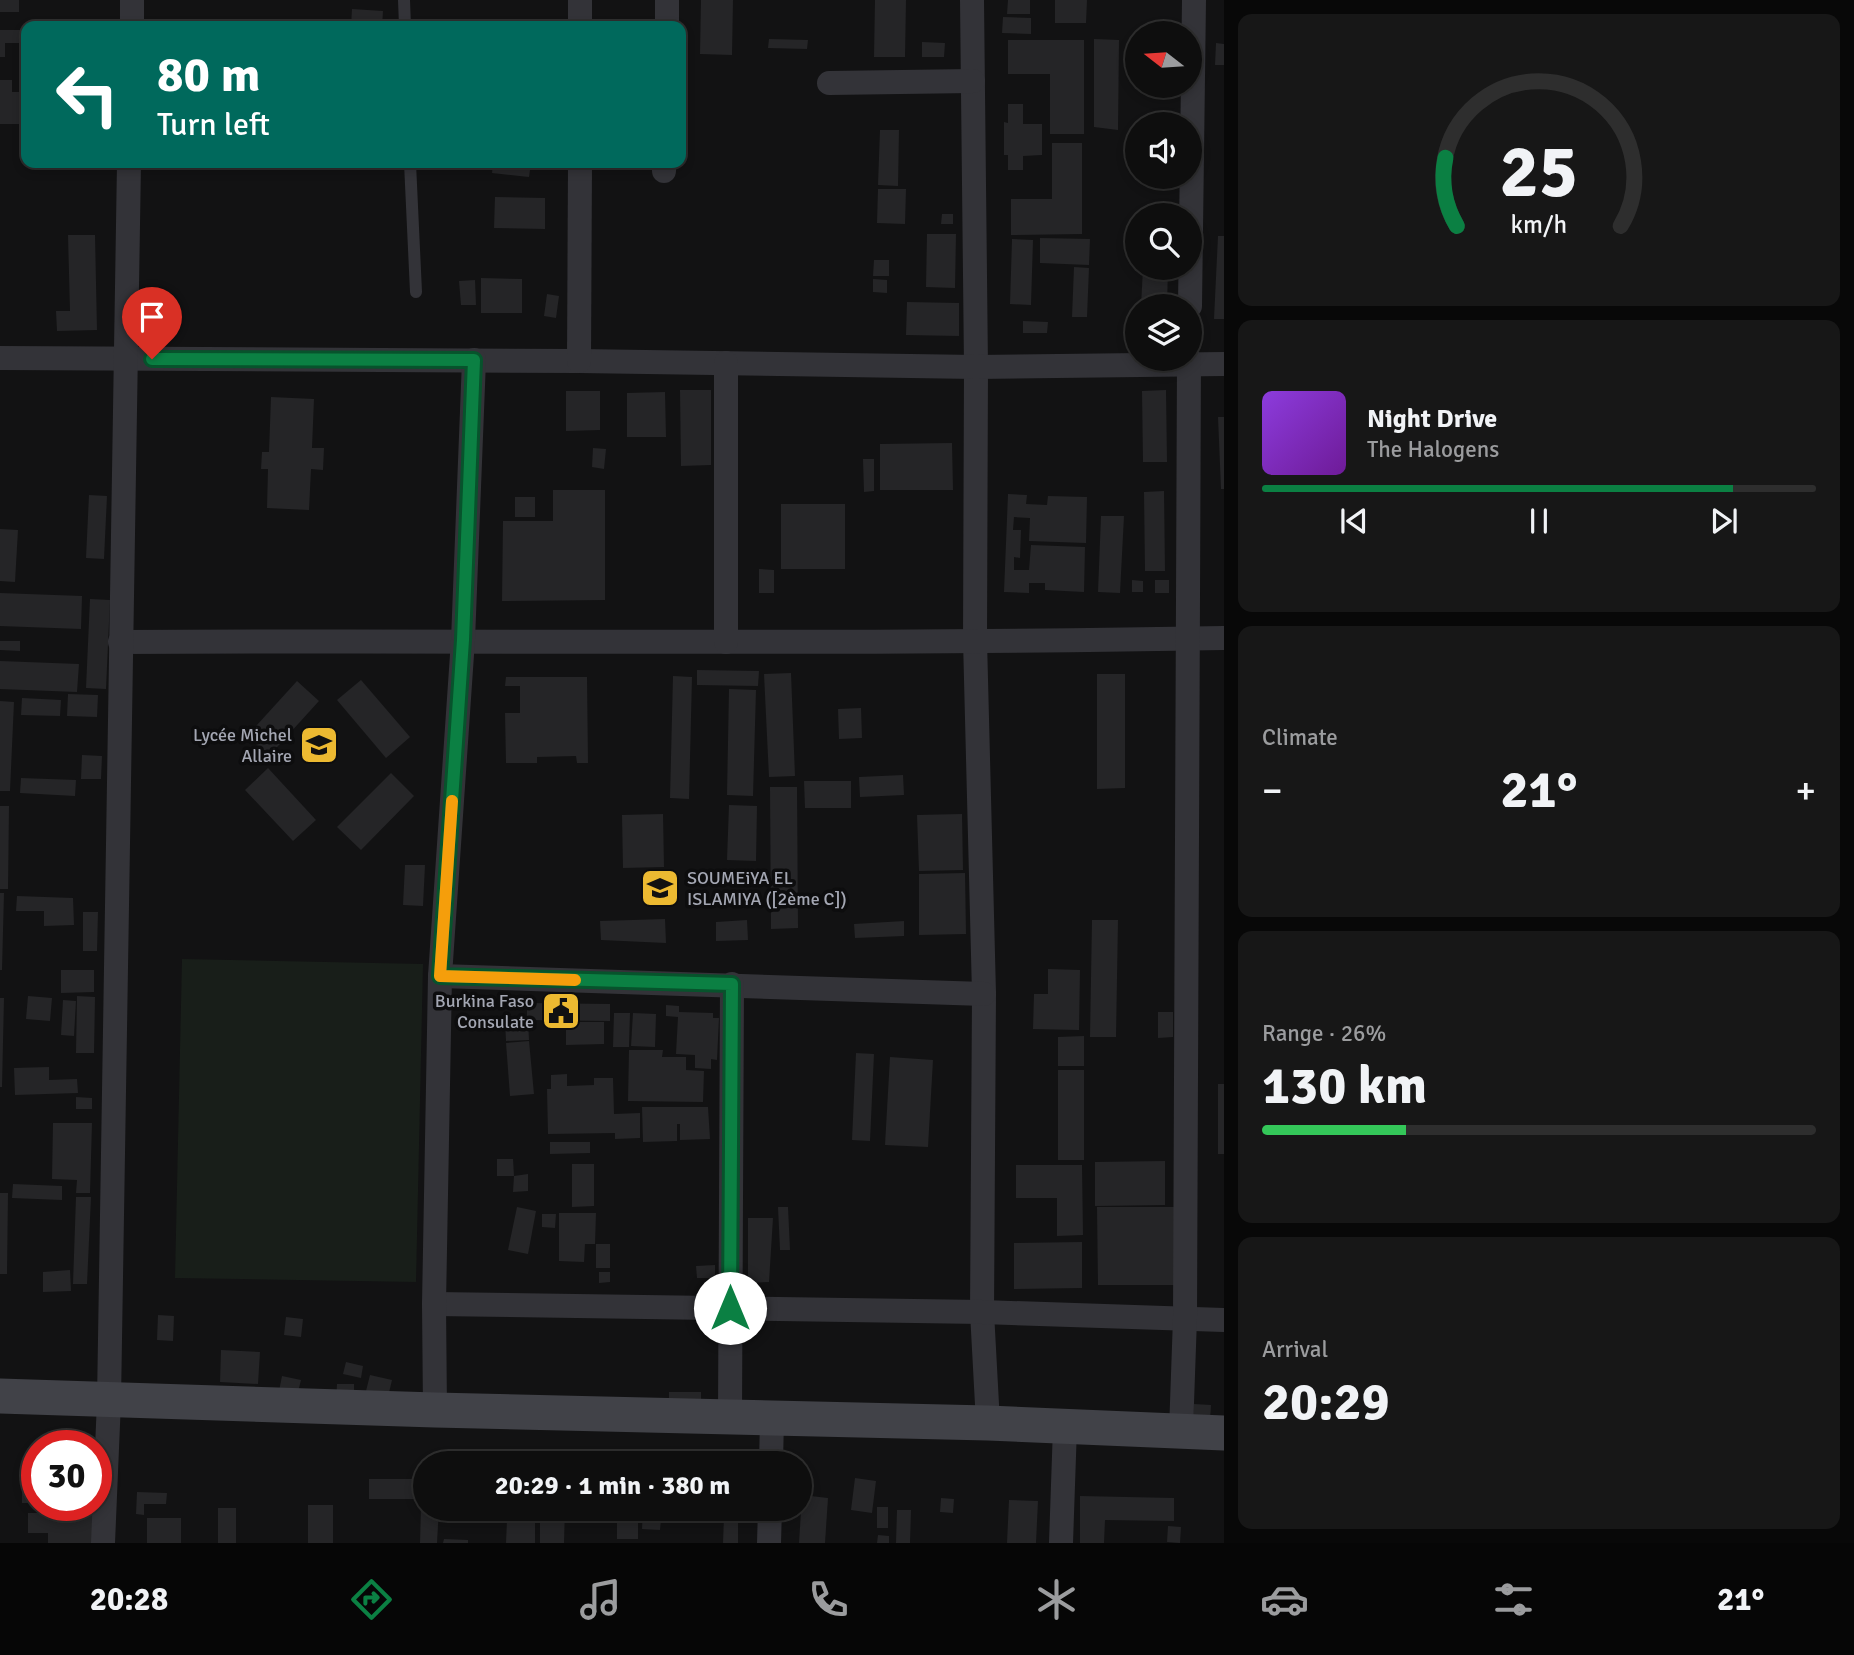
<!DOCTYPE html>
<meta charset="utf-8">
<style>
:root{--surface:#0e0e0e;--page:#171717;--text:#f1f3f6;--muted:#9b9c9e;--line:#2e2e2e;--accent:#0b8043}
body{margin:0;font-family:Signika,sans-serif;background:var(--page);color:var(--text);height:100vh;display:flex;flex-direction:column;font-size:26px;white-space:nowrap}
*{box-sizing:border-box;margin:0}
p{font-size:23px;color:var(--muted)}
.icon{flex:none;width:38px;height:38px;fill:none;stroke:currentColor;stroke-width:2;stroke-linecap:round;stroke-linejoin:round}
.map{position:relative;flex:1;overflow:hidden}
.side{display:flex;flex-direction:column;gap:14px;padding:14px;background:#080808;width:630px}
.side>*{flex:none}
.guide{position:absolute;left:21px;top:21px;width:665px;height:147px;border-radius:14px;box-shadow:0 4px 10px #0003,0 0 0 2px var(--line);background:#00695c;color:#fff;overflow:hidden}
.needle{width:46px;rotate:287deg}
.controls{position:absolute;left:1125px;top:21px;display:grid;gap:14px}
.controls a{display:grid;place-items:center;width:77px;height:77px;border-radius:50%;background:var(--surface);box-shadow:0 4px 10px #0003,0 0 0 2px var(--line);font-size:35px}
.speed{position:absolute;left:21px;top:1430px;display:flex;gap:14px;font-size:35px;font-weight:700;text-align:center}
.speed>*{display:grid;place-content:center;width:91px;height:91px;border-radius:50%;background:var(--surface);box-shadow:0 4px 10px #0003,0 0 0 2px var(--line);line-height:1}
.speed .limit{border:10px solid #d22;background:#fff;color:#111}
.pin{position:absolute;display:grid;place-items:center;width:60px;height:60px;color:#fff;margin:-72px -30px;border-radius:50% 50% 50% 0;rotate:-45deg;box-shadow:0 0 7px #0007}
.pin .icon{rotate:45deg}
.me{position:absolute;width:77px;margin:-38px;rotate:0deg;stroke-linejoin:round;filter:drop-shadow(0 0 5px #0008)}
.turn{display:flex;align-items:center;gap:24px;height:147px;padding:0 21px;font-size:32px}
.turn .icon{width:91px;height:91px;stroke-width:2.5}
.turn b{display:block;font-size:49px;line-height:60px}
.big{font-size:52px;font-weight:700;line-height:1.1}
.side .card{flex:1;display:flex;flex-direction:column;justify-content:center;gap:10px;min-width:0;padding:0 24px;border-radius:14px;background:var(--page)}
.side .dial{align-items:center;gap:0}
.dial svg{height:182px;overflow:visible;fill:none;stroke:var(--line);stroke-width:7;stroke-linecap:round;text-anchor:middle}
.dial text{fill:var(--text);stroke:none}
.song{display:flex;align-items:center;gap:21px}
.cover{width:84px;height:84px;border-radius:10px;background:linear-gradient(135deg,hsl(270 70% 55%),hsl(280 70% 35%))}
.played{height:7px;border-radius:4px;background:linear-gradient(90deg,var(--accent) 85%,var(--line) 85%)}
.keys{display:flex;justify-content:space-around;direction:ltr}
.heat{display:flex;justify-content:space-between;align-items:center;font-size:38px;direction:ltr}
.charge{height:10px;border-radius:5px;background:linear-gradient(90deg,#34c759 26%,var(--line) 0)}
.trip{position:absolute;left:413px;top:1451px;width:399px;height:70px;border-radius:35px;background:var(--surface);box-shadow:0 4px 10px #0003,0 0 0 2px var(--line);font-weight:700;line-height:70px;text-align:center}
.tabs{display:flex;height:112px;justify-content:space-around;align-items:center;background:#060606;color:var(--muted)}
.tabs .icon{width:49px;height:49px}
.tabs .selected{color:var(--accent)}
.tabs b{font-size:32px;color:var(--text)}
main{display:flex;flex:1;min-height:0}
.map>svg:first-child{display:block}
</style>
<main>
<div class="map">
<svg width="1224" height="1543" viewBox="0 0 1224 1543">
<rect width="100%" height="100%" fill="#121213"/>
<path fill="#181e19" d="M182 959 423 964 416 1282 175 1278Z"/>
<g fill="#252527">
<rect x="0" y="0" width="19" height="12"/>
<path d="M701 0H733L732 55 700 54Z"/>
<path d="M875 0H906L905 57H874Z"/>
<path d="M1008 0H1030V14H1007Z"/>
<path d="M1055 0H1087L1086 23H1055Z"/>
<path d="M352 9 383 11 382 26H351Z"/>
<path d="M1003 17 1031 18V34L1002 33Z"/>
<path d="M0 30H26V43H5V57H0Z"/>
<path d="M769 39 808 40 807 49 768 48Z"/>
<path d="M1094 39 1119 40 1118 130 1094 127Z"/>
<path d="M1008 40H1084V134H1050V74H1008Z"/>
<path d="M922 42 945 43 944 57H922Z"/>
<path d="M1216 43 1224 44V65H1215Z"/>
<path d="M0 80H12V92H26V124H0Z"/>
<path d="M1008 104H1023V124H1042V155L1023 156V170H1008V155H1004V122L1008 123Z"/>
<path d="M880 130H899L898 186 878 185Z"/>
<path d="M1052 143H1082V234L1011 235V199H1052Z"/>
<path d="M493 163H531L529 177 492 173Z"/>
<path d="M878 189H906L905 224 877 223Z"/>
<path d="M495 197 545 198V229L494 228Z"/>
<path d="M942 214H953V224H941Z"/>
<path d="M927 234H956L955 288 926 287Z"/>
<path d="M68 235H95L97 330 57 331 56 311H70Z"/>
<path d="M1218 236H1224V319H1214Z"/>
<path d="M1040 238 1090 239 1089 265 1040 263Z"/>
<path d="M1012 239 1033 240 1031 305 1010 304Z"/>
<path d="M874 260H889V276H873Z"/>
<path d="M1074 267 1089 268 1087 317H1072Z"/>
<path d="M1143 268H1168L1167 306H1141Z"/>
<path d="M481 278 522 279V313H481Z"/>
<path d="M873 279 887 280V293L873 292Z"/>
<path d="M475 280 476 305H461L459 281Z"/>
<path d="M547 294 559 296 556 318 544 316Z"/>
<path d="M907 302 959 303V336L906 335Z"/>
<path d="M1023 321 1048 322 1047 333H1023Z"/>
<path d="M680 390H711V465L681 466Z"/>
<path d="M1166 390 1167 462H1143L1142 391Z"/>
<path d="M566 391H600V430L566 431Z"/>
<path d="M665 392 666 437H627V393Z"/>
<path d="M271 397 314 399 312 448H324L323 470 311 469 309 510 267 508 268 469H261L262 452H269Z"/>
<path d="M1218 417H1224V489H1221Z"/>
<path d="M952 443 953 490H880V444Z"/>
<path d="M593 448 606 449 604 469 592 467Z"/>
<path d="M863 459H874V491L864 492Z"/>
<path d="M553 490H605V600L502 601 503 521H553Z"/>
<path d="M1164 491 1165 571H1145L1144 492Z"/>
<path d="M1008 494 1027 495 1026 504 1047 505 1048 496 1087 497 1086 543 1029 541 1030 518 1014 517 1013 530H1021L1020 558 1014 557V570H1029L1031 545 1085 547 1084 592 1045 590V583H1029V593L1004 592Z"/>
<path d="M89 495 107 496 104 559 86 558Z"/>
<rect x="515" y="497" width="20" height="20"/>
<rect x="781" y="504" width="64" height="65"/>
<path d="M1101 516H1124L1120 593 1098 592Z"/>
<path d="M0 529 18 530 15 582 0 581Z"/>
<path d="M759 569 774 570V593H759Z"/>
<path d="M1132 580 1143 581V592H1132Z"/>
<rect x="1155" y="580" width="14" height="13"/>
<path d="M0 593 82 596 81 629 0 626Z"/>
<path d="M90 599 110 600 106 689 86 688Z"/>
<path d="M0 641H20V651L0 650Z"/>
<path d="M0 661 79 664 77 692 0 689Z"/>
<path d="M697 670 759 671 758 686 697 685Z"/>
<path d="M791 673 795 776 769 777 764 674Z"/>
<path d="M1097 674H1125V788L1097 789Z"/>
<path d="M673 676 692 677 689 799 670 798Z"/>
<path d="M506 677H587L588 763H577L576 756 537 757V763H506L505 713H520V686H505Z"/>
<path d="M361 680 410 737 386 758 337 700Z"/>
<path d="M297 681 319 701 269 756 247 736Z"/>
<path d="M729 689 756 690 753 796 727 795Z"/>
<path d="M68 694 98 695 97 717 67 716Z"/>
<path d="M22 698 61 700 60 716 21 715Z"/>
<path d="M0 701 14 702 10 791H0Z"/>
<path d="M861 708 862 738 839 739 838 709Z"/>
<path d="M82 755 102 756 101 779H81Z"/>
<path d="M268 768 316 820 293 841 245 790Z"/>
<path d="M391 773 414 796 361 850 337 827Z"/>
<path d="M903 775 904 795 860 797 859 777Z"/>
<path d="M21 778 76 780 75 796 20 793Z"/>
<path d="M804 781H851V808H805Z"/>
<path d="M770 787H797L798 928 771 929Z"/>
<path d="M729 805 757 806 756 861 727 860Z"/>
<path d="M0 806H9L8 889H0Z"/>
<path d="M663 814 664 867 623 868 622 815Z"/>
<path d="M962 814 963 870 919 871 917 815Z"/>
<path d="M405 865H425L423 906 403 905Z"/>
<path d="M965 873 966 934 919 935V874Z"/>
<path d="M0 893H4L2 970H0Z"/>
<path d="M17 896 73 898 74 925 44 926V911H16Z"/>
<path d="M83 912H98L97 951H83Z"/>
<path d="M665 919 666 943 601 940 600 921Z"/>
<path d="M747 920 748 940 716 941V922Z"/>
<path d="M1092 920H1118L1116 1037H1090Z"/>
<path d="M904 921V936L855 938 854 924Z"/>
<path d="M1048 969 1080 970 1079 1030 1033 1029 1034 994H1048Z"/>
<path d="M61 970H94V992L61 993Z"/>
<path d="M28 996 52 998 50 1021 26 1019Z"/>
<path d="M77 996 95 997 94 1053H76Z"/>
<path d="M0 998H4L2 1087H0Z"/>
<path d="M63 1000 76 1001 74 1036 61 1035Z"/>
<path d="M527 1003 610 1004V1021L528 1020 529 1040 506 1041 505 1020 527 1019Z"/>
<path d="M666 1005 679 1006V1012L713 1013V1018H719L717 1060 711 1059V1069L695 1068V1055L676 1054 678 1017 666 1016Z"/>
<path d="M1158 1012H1173V1037L1158 1038Z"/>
<path d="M614 1013H630L629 1047H613Z"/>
<path d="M633 1013 656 1014 655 1047 631 1046Z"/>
<path d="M566 1022H604V1044L566 1045Z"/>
<path d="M1084 1036V1066H1058V1037Z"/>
<path d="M529 1041 534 1094 510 1096 506 1043Z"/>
<path d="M629 1050H663L662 1057H686V1070L704 1071 703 1102 628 1101Z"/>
<path d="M856 1053 874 1054 870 1141 852 1140Z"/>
<path d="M890 1057 933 1060 928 1147 885 1145Z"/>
<path d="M49 1067V1080L77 1079 78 1093 15 1095 14 1068Z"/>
<rect x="1058" y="1070" width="26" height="90"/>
<path d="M567 1074V1086L594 1085V1078H613L614 1114 640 1113V1138L615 1139V1133L548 1134 547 1089H551V1075Z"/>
<rect x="1218" y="1084" width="6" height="70"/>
<path d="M76 1097 92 1098V1109H76Z"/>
<path d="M642 1107H708L710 1139 680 1140V1124H677V1141L643 1142Z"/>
<path d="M53 1123H92L90 1193H76L77 1180 52 1179Z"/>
<path d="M550 1142H590V1153L550 1154Z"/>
<path d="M497 1159H513L514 1176H497Z"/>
<path d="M1165 1161V1205L1095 1206V1162Z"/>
<path d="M572 1164H594V1206L572 1207Z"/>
<path d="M1016 1165H1082L1083 1235 1057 1236V1198H1016Z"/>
<path d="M528 1174V1191L513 1192 514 1176Z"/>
<path d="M13 1184 62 1186V1200L12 1198Z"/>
<path d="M0 1193H8L7 1274H0Z"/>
<path d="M76 1197H91L87 1284H73Z"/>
<path d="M517 1207 536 1211 528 1254 508 1250Z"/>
<path d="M778 1207H788L790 1250H780Z"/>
<path d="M1097 1207H1174V1285H1098Z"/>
<path d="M559 1213H596L595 1244H585L584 1262 559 1261Z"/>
<path d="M542 1214H556L555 1228 542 1227Z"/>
<path d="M748 1218H773L769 1282 748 1283Z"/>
<path d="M1082 1242V1288L1014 1289V1243Z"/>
<rect x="596" y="1244" width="14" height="24"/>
<path d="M715 1265V1278H697L696 1266Z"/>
<path d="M70 1270 71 1291 43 1292V1272Z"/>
<path d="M599 1272H610V1282L599 1283Z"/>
<path d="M158 1315 174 1316 173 1341 157 1340Z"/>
<path d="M286 1317 303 1319 301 1337 284 1335Z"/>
<path d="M221 1350 260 1352 258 1384 220 1382Z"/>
<path d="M346 1362 363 1366 361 1378 343 1374Z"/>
<path d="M370 1375 392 1380 388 1397 366 1391Z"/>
<path d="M282 1376 301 1380 296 1400 278 1396Z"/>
<path d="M337 1384H354V1403H336Z"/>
<rect x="669" y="1392" width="32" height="22"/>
<path d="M1194 1404 1211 1405 1210 1420 1193 1419Z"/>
<path d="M855 1478 876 1481 872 1513 851 1510Z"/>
<rect x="369" y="1479" width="46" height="20"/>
<rect x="22" y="1480" width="15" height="23"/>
<path d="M137 1492 167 1493 166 1504H144V1515L136 1514Z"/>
<path d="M802 1495 828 1498 825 1543H799Z"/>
<path d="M1080 1496 1174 1498V1521L1105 1520 1104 1543H1080Z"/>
<path d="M941 1498 954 1499 953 1513 940 1512Z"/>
<path d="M1009 1500 1038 1501 1036 1543H1007Z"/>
<rect x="308" y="1505" width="25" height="38"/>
<path d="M421 1506 439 1508 437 1543H420Z"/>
<rect x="877" y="1507" width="11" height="21"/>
<rect x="218" y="1508" width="18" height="35"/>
<path d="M443 1508H471V1521L443 1522Z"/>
<path d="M540 1508H565L564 1543H540Z"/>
<path d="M582 1508H602L601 1516 581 1513Z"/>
<rect x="617" y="1508" width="21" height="31"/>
<path d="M643 1508H662L660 1530 642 1529Z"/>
<path d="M684 1508H740V1514L684 1511Z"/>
<path d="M897 1510H911L910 1543H896Z"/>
<path d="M28 1513H95V1543H48V1533H28Z"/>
<path d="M724 1516H738V1543H723Z"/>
<rect x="147" y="1518" width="34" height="25"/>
<path d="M507 1520 535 1521V1543H506Z"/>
<path d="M1168 1526 1181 1527 1180 1543 1167 1542Z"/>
<path d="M878 1535 889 1536V1543H877Z"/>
<path d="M444 1539 468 1540V1543H443Z"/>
</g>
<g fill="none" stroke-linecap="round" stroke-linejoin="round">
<g stroke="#333338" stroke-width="12">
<path d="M404 0 405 26"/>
<path d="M410 163 416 292"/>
</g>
<g stroke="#333338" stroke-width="24">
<path d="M972 0 976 367 975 640 984 994 982 1312 988 1423"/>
<path d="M132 26V0"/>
<path d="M580 26V0"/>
<path d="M667 26V0"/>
<path d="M829 83 973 81"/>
<path d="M664 171V163"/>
<path d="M1190 306 1194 0"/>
<path d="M0 358 579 361 976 367 1224 364"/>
<path d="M579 361 580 163"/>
<path d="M120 642C488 640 856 645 1224 638"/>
<path d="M726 642V363"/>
<path d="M440 976 984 994"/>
<path d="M434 1304 982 1312 1224 1320"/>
<path d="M435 1410 434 1304 440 976 463 640 474 360"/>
<path d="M730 1417 732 984"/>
<path d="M1181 1431 1185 1318 1189 359"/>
<path d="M771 1463 772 1419"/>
<path d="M103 1543 109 1401 129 163"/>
<path d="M769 1543 770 1508"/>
<path d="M1061 1543 1065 1427"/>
</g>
<path stroke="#414248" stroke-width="35" d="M0 1396 435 1410 988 1423 1224 1433"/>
</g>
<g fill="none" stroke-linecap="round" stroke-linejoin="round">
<defs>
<path id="route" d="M152 359 474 360 463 640 440 976 732 984 730 1308"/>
</defs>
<use href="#route" stroke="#07532c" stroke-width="18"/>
<use href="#route" stroke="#0b8043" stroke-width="12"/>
<path stroke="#f59e0b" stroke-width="12" d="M452 801 440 976 575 980"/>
</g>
<defs>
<symbol id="school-square" viewBox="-11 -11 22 22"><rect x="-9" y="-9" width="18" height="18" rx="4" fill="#ecb931" stroke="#0d0d0e"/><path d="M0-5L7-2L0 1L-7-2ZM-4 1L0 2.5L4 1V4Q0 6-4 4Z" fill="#111"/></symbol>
<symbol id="civic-square" viewBox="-11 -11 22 22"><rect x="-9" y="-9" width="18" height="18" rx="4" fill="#ecb931" stroke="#0d0d0e"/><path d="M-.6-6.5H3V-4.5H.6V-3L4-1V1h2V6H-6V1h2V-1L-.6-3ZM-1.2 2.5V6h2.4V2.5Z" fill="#111"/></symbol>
</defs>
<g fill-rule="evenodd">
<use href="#school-square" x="297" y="723" width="44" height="44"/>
<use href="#school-square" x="638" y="866" width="44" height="44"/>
<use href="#civic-square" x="539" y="989" width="44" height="44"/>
</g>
<g text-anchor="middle" stroke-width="7" stroke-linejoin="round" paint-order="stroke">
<g font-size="18" fill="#a4a7b3" stroke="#0d0d0e" text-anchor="end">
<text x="292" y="741">Lycée Michel<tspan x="292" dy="21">Allaire</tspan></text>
<text x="687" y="884" text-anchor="start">SOUMEiYA EL<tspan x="687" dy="21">ISLAMIYA ([2ème C])</tspan></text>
<text x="534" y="1007">Burkina Faso<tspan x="534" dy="21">Consulate</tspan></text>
</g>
</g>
</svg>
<div class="controls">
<a><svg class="needle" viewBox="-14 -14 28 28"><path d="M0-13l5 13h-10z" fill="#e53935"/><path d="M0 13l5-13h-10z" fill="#9b9c9e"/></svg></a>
<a><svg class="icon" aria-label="sound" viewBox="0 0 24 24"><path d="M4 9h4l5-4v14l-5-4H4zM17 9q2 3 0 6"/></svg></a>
<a><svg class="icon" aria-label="search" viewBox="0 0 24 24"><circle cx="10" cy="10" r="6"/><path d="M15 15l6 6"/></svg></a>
<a><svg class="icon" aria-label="layers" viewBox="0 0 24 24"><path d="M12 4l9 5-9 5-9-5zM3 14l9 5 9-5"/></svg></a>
</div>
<div class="speed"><div class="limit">30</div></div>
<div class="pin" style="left:152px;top:359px;background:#d93025"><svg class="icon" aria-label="arrive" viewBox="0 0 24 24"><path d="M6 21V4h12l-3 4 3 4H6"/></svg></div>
<svg class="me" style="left:730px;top:1308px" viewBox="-20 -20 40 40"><circle r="19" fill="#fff"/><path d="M0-13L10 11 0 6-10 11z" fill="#0b8043"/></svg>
<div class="trip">20:29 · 1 min · 380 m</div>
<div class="guide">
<div class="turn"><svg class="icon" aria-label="left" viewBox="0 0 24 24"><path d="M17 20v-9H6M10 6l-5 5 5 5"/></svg><div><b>80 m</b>Turn left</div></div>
</div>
</div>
<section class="side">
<div class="card dial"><svg viewBox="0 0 100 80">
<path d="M14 69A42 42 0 1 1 86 69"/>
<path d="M14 69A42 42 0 0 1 9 39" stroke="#0b8043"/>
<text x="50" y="56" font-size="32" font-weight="700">25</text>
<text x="50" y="72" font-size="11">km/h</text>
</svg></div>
<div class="card">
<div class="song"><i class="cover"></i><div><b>Night Drive</b><p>The Halogens</p></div></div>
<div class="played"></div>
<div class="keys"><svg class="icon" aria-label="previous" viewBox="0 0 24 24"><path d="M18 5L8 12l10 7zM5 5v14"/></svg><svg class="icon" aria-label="pause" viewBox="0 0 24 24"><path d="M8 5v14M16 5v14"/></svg><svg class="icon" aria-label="next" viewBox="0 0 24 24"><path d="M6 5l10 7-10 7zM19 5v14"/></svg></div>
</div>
<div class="card"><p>Climate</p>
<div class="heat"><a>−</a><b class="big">21°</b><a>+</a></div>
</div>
<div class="card"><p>Range · 26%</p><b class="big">130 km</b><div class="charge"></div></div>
<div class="card"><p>Arrival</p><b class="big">20:29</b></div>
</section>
</main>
<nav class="tabs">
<b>20:28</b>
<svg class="icon selected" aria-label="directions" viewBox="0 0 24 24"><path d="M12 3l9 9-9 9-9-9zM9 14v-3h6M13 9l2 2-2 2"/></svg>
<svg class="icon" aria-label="music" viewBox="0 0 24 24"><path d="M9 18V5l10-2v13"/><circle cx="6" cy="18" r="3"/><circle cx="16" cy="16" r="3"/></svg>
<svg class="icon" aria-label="phone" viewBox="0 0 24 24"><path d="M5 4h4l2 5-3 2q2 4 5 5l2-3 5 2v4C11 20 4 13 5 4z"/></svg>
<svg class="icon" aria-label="climate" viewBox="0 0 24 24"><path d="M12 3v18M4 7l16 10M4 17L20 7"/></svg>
<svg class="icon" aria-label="car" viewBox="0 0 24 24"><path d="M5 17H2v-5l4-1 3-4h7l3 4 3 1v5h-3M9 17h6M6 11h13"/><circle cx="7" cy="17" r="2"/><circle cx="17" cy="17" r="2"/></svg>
<svg class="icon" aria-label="filters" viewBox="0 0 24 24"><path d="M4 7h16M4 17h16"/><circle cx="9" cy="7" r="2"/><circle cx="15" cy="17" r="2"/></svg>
<b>21°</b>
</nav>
